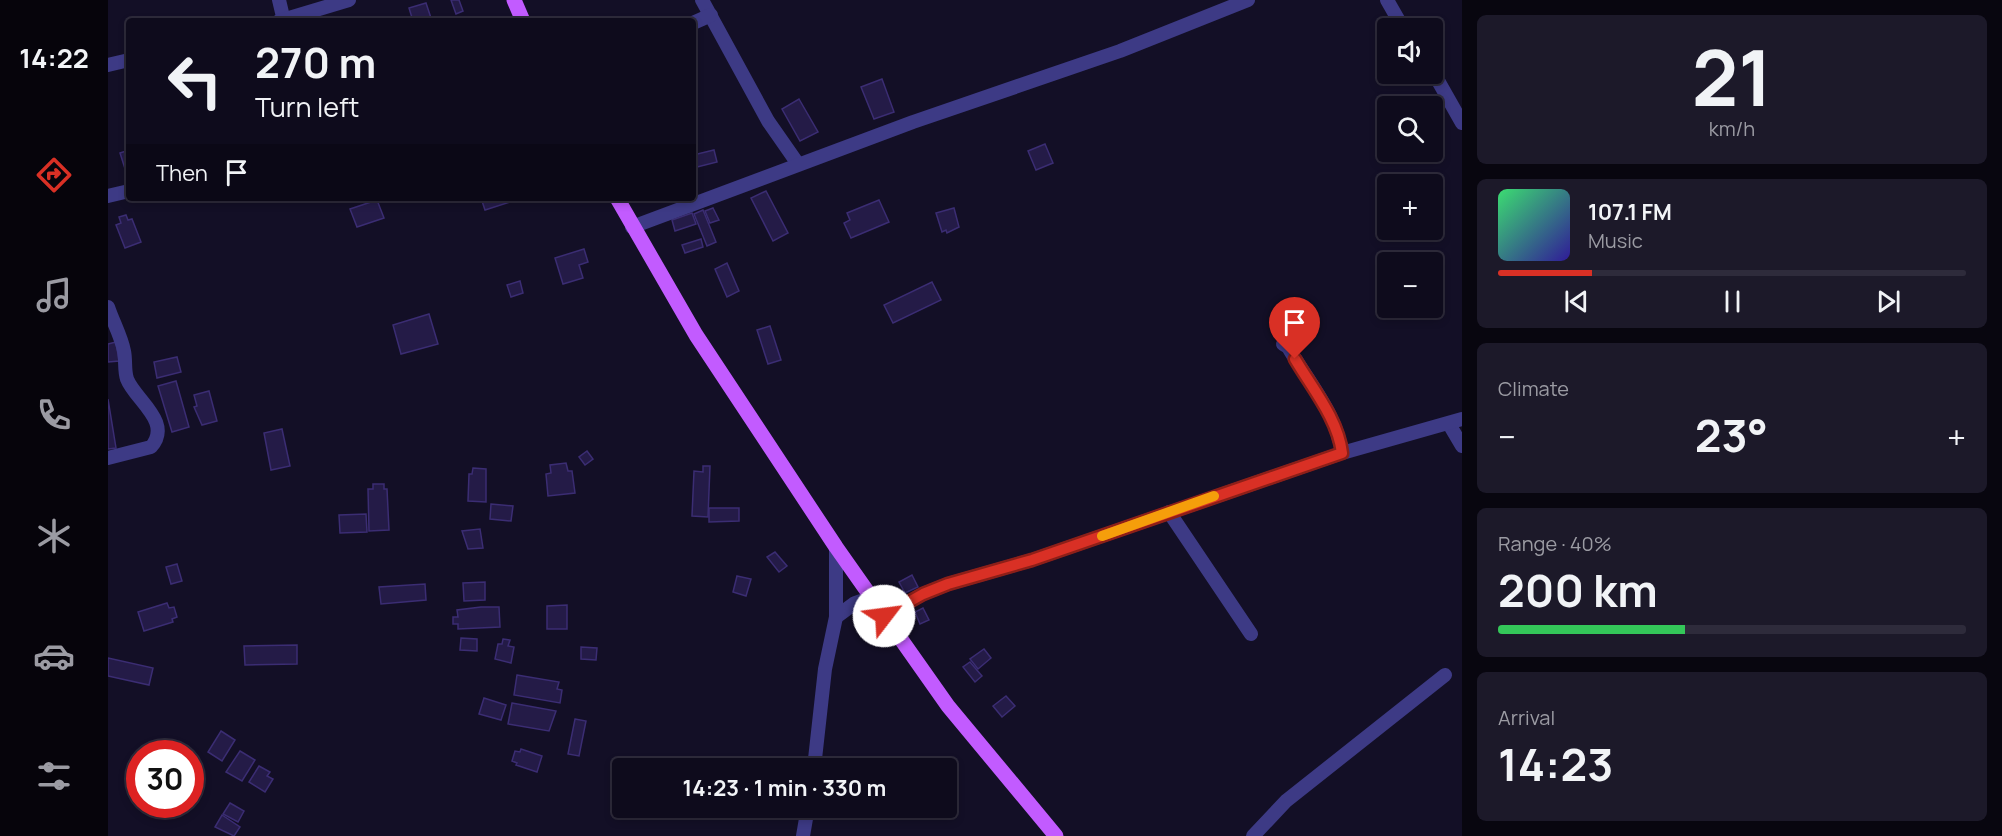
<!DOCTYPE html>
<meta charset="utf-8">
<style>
:root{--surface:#0e0b1c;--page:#1c1929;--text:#f1f3f6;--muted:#9b9ba3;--line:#2e2b3b;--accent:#d93025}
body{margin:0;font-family:Manrope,sans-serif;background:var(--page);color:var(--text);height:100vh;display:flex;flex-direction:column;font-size:22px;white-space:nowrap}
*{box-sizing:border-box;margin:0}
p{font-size:20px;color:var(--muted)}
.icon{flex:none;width:33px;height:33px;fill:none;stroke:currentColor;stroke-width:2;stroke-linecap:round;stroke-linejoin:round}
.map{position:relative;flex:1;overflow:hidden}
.drawer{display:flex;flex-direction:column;gap:15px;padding:15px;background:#08060f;width:540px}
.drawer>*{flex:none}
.guide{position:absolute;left:18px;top:18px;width:570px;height:183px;border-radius:6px;box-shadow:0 3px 9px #0003,0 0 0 2px var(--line);background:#0e0b1c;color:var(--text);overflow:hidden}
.fabs{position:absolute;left:1269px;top:18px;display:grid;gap:12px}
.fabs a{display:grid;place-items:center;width:66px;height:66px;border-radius:6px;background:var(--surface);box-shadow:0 3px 9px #0003,0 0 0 2px var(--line);font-size:30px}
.speed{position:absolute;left:18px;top:740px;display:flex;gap:12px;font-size:30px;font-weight:700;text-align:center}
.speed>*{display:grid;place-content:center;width:78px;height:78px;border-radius:50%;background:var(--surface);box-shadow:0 3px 9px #0003,0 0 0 2px var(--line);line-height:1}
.speed .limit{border:9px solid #d22;background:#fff;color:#111}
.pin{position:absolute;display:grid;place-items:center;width:51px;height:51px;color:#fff;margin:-62px -26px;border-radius:50% 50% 50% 0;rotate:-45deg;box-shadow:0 0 6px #0007}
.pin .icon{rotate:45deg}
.me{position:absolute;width:66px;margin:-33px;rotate:60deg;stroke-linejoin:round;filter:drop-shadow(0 0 4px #0008)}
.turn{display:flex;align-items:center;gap:21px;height:126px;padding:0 30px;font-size:27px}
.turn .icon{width:78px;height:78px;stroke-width:2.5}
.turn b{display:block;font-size:42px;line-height:51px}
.then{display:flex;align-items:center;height:57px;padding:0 30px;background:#0003;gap:12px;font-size:22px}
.big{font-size:45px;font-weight:700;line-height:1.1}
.drawer .card{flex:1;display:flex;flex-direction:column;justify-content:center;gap:9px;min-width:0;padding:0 21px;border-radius:9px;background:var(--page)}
.drawer .dial{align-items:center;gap:0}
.dial b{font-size:78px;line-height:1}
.song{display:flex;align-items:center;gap:18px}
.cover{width:72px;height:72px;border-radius:9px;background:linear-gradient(135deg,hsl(140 70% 55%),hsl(250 70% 35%))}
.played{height:6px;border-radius:3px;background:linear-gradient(90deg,var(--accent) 20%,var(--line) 20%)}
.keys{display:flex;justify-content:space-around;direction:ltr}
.heat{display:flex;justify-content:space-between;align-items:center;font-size:33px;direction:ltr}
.charge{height:9px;border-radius:4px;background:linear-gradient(90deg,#34c759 40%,var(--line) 0)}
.trip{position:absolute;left:504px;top:758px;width:345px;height:60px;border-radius:6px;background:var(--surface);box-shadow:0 3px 9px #0003,0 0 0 2px var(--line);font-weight:700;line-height:60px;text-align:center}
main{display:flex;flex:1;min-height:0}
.menu{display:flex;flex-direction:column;width:108px;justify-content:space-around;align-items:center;background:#06040b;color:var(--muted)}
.menu .icon{width:42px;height:42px}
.menu .selected{color:var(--accent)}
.menu b{font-size:27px;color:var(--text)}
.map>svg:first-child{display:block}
</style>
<main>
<nav class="menu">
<b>14:22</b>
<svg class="icon selected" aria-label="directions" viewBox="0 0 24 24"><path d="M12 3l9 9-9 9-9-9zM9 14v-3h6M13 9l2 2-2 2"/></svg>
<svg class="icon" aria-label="music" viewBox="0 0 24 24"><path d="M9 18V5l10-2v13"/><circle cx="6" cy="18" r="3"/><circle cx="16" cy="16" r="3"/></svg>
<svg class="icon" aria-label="phone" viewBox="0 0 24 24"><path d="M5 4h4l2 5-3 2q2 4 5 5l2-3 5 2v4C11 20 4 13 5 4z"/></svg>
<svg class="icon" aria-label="climate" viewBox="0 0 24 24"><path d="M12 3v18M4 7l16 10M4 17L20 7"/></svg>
<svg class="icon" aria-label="car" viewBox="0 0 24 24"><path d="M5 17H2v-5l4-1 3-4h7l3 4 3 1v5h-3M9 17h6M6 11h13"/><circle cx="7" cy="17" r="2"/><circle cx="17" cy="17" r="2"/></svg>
<svg class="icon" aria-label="filters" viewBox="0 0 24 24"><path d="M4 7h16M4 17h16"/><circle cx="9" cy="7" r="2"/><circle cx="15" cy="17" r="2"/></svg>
</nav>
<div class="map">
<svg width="1354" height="836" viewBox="0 0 1354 836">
<rect width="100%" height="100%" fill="#130f26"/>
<g fill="#241b47" stroke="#3b2d73" stroke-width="1.5">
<path d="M343 0H351L355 11 348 14Z"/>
<path d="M318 3 324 21H305L301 8Z"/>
<path d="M774 79 786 112 766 119 753 87Z"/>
<path d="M691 99 710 132 692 141 674 109Z"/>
<path d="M937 144 945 163 928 170 920 151Z"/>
<path d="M21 150V175H19L12 153Z"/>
<path d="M606 150 609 162 585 168V155Z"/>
<path d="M658 191 680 233 665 241 643 198Z"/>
<path d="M373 198H408V200L377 210Z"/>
<path d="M269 200 276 218 249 227 242 209Z"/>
<path d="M771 200 781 222 743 238 736 223 742 220 739 213Z"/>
<path d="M605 208 611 220 602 223 597 211Z"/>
<path d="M846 208 851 227 839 233 838 230 834 232 828 213Z"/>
<path d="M595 210 608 242 599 246 586 214Z"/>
<path d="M584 213 588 224 567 231 564 220Z"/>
<path d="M18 215 20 220 24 219 33 242 17 248 8 225 13 223 11 217Z"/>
<path d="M593 239 595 247 577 253 574 245Z"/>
<path d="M476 249 480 262 471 265 475 278 455 284 447 258Z"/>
<path d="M619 263 631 291 619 297 607 269Z"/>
<path d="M412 281 415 293 403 297 399 285Z"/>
<path d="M824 282 833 300 785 323 776 305Z"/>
<path d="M321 314 330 344 293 354 285 325Z"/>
<path d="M662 326 673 360 660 364 649 330Z"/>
<path d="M8 342 11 361 0 362V344Z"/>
<path d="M69 357 73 372 49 378 46 362Z"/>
<path d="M68 381 81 427 64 432 50 386Z"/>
<path d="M101 391 109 421 94 425 86 407 89 406 86 395Z"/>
<path d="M0 399 8 448 0 449Z"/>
<path d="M174 429 182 466 163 470 156 433Z"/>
<path d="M479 451 485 459 477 465 471 457Z"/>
<path d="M458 463 460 471H464L467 493 440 496 438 474 443 473 442 465Z"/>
<path d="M595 466H602L600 517 584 516 586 471 595 472Z"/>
<path d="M365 468 378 469V502L360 501 361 474H364Z"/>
<path d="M265 484H276V489H279L281 530 261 531 260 489H265Z"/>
<path d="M383 504 405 506 403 521 382 519Z"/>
<path d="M601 508H631V521L601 522Z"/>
<path d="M258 514 259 532 232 533 231 515Z"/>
<path d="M372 529 375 548 360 549 354 531Z"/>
<path d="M667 552 679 566 671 572 659 557Z"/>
<path d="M69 564 74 581 63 584 58 567Z"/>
<path d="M804 575 810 587 797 593 791 582Z"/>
<path d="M629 576 643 579 638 596 625 592Z"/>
<path d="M377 582V600L356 601 355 583Z"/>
<path d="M317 584 318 600 273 604 271 587Z"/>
<path d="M59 603 61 608 66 607 69 617 64 619 65 622 36 631 30 612Z"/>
<path d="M459 605V629H439V606Z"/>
<path d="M373 607H391L392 627 350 629V624H345V617H350L349 610Z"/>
<path d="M815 608 821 620 812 624 807 612Z"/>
<path d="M353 638 369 639V651L352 650Z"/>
<path d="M395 639 402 640 400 646 406 647 403 663 387 659 390 644H394Z"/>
<path d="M189 645V664L137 665 136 646Z"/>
<path d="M473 647 489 648 488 660 473 659Z"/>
<path d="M876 649 883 658 870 669 862 659Z"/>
<path d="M0 658 45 668 41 685 0 676Z"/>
<path d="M862 662 874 676 867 682 855 667Z"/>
<path d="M409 675 451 682 449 689 454 690 452 703 406 695Z"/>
<path d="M898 696 907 706 894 717 885 706Z"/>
<path d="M376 698 398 705 393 720 371 714Z"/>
<path d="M404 703 448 711 441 731 400 724Z"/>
<path d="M467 719 478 721 471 756 460 754Z"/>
<path d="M113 731 127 740 114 761 100 752Z"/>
<path d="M413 749 434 756 429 772 408 765 409 763 404 761 407 751 412 752Z"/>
<path d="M132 751 147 760 134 781 118 772Z"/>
<path d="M151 766 162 772 159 776 165 779 157 792 141 782Z"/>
<path d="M122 803 136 811 130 822 115 814Z"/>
<path d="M114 815 132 827 126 836 107 827Z"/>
</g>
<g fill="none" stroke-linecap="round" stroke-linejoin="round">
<g stroke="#3d3a85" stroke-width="14">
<path d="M171 0 176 21"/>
<path d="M594 0 660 121 690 164"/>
<path d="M1279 0 1295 28"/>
<path d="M171 21 241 0"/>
<path d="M585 23 603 15"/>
<path d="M0 65 21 60"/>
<path d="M1324 70 1354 123"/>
<path d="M0 196 21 191"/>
<path d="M524 227 805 122 1012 51 1140 0"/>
<path d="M0 307C5 322 13 336 16 351 18 360 16 370 19 379 27 400 65 422 43 447L0 458"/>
<path d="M1175 344 1180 347C1199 380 1229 414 1234 453"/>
<path d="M1341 424 1354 446"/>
<path d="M1061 512 1143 634"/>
<path d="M776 616 815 594 840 584 924 560 1234 453 1354 419"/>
<path d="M728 617 747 603 764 597"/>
<path d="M706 768 717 669 728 617V547"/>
<path d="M695 836 700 807"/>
<path d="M1145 836 1178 801 1337 675"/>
</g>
<g stroke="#c25bff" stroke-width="15">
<path d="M406 0 415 21"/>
<path d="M509 198 588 335 728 547 840 706 948 836"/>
</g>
</g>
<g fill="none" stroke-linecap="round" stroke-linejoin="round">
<defs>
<path id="route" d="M776 616 815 594 840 584 924 560 1234 453C1230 419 1204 388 1187 359"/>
</defs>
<use href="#route" stroke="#8d1f18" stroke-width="15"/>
<use href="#route" stroke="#d93025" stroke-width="10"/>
<path stroke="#f59e0b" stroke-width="10" d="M994 536 1106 496"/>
</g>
</svg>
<div class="fabs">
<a><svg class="icon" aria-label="sound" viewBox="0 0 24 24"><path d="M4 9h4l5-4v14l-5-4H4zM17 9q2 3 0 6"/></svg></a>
<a><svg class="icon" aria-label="search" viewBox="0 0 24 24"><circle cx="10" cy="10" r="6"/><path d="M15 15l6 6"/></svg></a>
<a>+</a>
<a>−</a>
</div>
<div class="speed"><div class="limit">30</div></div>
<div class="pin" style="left:1187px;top:359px;background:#d93025"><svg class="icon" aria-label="arrive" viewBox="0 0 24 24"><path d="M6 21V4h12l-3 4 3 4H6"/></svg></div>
<svg class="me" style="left:776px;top:616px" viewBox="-20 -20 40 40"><circle r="19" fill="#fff"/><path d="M0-13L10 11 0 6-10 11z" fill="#d93025"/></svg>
<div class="trip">14:23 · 1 min · 330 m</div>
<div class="guide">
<div class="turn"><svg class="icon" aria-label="left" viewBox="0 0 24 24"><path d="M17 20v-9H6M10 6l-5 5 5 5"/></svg><div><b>270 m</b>Turn left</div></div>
<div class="then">Then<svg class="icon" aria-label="arrive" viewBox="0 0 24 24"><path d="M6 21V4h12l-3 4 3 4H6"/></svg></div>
</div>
</div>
<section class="drawer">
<div class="card dial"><b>21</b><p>km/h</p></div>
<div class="card">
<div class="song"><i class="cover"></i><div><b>107.1 FM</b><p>Music</p></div></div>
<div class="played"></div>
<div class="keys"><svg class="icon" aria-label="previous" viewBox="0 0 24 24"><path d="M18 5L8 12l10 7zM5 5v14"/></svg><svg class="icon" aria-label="pause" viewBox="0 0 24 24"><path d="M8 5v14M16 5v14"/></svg><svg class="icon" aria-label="next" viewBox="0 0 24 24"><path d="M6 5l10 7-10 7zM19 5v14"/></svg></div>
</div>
<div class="card"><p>Climate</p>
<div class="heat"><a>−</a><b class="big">23°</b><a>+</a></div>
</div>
<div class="card"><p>Range · 40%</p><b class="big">200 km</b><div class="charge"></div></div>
<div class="card"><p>Arrival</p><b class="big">14:23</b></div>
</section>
</main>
